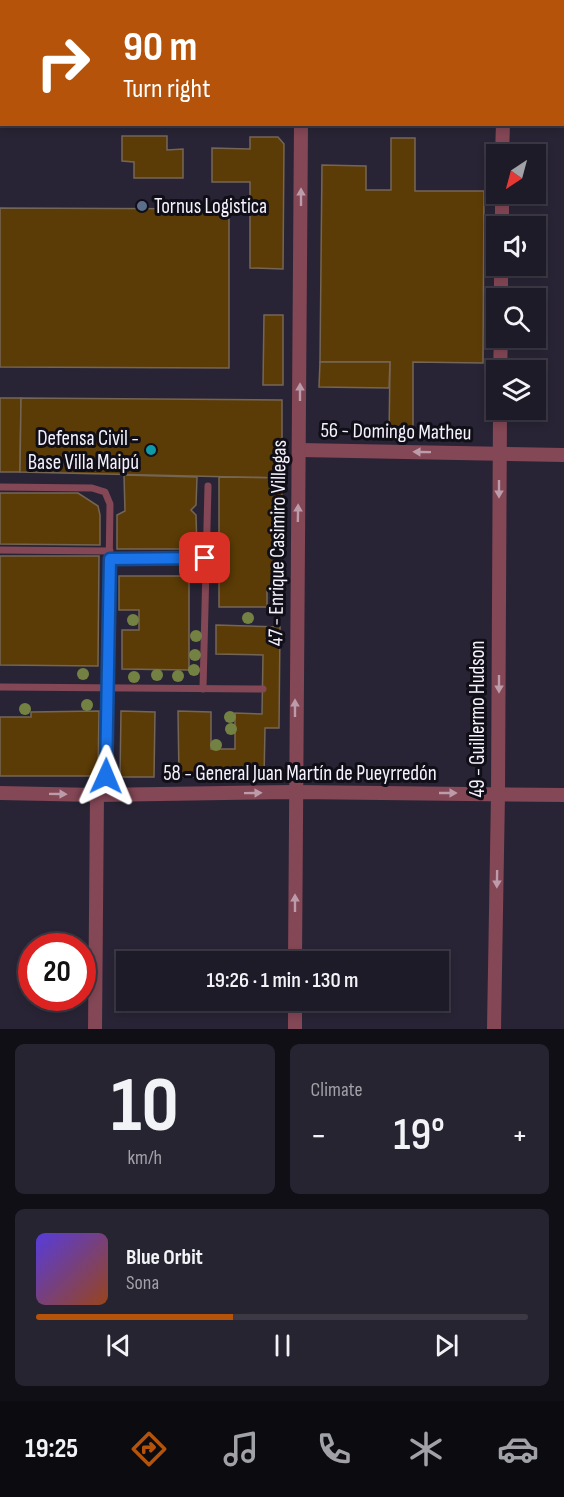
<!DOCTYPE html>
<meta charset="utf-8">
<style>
:root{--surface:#1e1b28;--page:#262430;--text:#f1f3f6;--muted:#a1a1a8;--line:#3c3945;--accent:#b45309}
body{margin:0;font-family:"Sofia Sans Condensed",sans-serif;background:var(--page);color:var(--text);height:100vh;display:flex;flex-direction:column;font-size:22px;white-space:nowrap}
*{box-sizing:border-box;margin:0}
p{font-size:20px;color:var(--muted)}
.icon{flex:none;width:33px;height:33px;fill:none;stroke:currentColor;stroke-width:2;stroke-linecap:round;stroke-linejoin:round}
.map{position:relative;height:1029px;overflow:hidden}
.panel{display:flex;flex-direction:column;gap:15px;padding:15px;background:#100f16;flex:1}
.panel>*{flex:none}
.hud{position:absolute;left:0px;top:0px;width:564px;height:126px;box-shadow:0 3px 9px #0003,0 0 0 2px var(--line);background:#b45309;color:#fff;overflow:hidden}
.needle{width:39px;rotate:216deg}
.tools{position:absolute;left:486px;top:144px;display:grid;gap:12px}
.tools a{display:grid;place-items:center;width:60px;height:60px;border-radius:0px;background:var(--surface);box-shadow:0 3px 9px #0003,0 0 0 2px var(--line);font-size:30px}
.speed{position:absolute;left:18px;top:933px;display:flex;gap:12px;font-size:30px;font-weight:700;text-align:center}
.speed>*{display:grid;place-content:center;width:78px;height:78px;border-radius:50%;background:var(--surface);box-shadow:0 3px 9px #0003,0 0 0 2px var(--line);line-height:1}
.speed .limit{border:9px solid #d22;background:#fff;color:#111}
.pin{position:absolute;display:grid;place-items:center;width:51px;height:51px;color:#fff;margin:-26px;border-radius:12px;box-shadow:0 3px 9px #0006}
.me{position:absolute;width:66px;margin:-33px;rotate:1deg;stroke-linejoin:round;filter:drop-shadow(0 0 4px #0008)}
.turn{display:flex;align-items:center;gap:21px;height:126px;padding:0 24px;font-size:27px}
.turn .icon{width:78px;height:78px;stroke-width:2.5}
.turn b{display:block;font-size:42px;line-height:51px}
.big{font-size:45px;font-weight:600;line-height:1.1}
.panel .card{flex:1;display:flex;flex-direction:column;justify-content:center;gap:9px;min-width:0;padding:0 21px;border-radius:9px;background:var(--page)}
.panel .dial{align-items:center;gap:0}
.dial b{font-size:78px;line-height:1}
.song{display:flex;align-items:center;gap:18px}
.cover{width:72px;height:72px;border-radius:9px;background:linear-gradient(135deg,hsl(250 70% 55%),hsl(20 70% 35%))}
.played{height:6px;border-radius:3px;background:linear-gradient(90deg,var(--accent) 40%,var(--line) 40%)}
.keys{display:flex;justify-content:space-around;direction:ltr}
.heat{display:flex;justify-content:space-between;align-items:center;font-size:33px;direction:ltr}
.panel .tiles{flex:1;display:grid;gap:15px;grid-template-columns:1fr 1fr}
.card:last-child{grid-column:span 2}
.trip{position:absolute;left:116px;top:951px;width:333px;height:60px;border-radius:0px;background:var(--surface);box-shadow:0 3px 9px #0003,0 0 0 2px var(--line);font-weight:600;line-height:60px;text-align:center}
.tabs{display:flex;height:96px;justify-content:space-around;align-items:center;background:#0c0b10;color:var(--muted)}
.tabs .icon{width:42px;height:42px}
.tabs .on{color:var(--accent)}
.tabs b{font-size:27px;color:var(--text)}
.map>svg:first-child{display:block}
</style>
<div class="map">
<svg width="564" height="1029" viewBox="0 0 564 1029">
<rect width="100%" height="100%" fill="#282435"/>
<g fill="#5c3c06" stroke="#746655" stroke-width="1.5">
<path d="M122 136H167V150L183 149V178H134V162L122 161Z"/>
<path d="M250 137H278L284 144 283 269 250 268V182H212V148L250 149Z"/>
<path d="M391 138H415V191H484L483 363 413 362V440H389L390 362H320L322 165 366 166V190H391Z"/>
<path d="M0 208 229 209V368L0 367Z"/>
<path d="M264 315H283V385H263Z"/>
<path d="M320 362H390L389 388 319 387Z"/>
<path d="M0 398H21L20 472H0Z"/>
<path d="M21 398 282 400V478L20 472Z"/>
<path d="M124 475 197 477 196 505 191 510 196 515 197 549H117V515L125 511Z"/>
<path d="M219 477 282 478 281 588H267V607H219Z"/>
<path d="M0 493H78L98 506 100 515V545L0 544Z"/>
<path d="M0 556H99L98 666 0 665Z"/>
<path d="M119 576H189V670L122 669V630H139V610H119Z"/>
<path d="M216 625 280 627 279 728H265L264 778 179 777 178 711 211 712V749H235V713L262 714 263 655 216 654Z"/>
<path d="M99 711 98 776H0V717H31V712Z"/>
<path d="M121 711 155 712 154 777H120Z"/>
</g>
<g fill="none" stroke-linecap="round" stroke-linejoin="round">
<g stroke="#844756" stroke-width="7">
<path d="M0 487 92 488 105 492 110 504 106 776 97 795"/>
<path d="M0 550 110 551"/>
<path d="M110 559 205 558"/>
<path d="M0 687 263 689"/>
<path d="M203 689 208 486"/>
</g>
<g stroke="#844756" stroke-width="14">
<path d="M101 2V0"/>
<path d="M303 2V0"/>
<path d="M504 2V0"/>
<path d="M0 109H2"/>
<path d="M562 116H564"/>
<path d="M502 154 503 124"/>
<path d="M502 226V194"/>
<path d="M501 298V266"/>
<path d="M500 370 501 338"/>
<path d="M300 450 564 455"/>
<path d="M0 793 97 795 295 792 564 795"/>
<path d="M295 962 301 124"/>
<path d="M95 1029 97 795"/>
<path d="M295 1029V1000"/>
<path d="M494 1029 498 794 500 410"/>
</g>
</g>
<g fill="#738242">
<circle cx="248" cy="618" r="6"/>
<circle cx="133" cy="620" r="6"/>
<circle cx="196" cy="636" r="6"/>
<circle cx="195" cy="655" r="6"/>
<circle cx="194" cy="670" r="6"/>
<circle cx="83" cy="674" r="6"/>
<circle cx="157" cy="675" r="6"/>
<circle cx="178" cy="676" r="6"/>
<circle cx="134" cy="677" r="6"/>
<circle cx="87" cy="705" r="6"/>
<circle cx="25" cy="709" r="6"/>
<circle cx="230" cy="717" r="6"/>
<circle cx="231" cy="729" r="6"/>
<circle cx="216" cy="745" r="6"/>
</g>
<defs><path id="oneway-solid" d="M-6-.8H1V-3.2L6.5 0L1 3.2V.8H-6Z" transform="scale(1.5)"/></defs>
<g fill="#bc9caa">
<use href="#oneway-solid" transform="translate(301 197) rotate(-90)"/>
<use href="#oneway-solid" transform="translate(300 392) rotate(-90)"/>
<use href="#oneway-solid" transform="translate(422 452) rotate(-179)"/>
<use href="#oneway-solid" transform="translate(499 489) rotate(90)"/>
<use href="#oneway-solid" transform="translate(298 513) rotate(-89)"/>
<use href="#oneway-solid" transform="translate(499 684) rotate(90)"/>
<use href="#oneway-solid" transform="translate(295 708) rotate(-90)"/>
<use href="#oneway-solid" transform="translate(253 793) rotate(-1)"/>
<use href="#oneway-solid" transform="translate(448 793)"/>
<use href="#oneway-solid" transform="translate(58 794) rotate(1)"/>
<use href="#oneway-solid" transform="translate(497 879) rotate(91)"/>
<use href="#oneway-solid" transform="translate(295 903) rotate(-90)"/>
</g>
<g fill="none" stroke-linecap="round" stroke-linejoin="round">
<defs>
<path id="route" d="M106 776 110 559 205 558"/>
</defs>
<use href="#route" stroke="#114b97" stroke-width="15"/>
<use href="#route" stroke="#1a73e8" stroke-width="10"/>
</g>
<circle fill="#5c6f8a" stroke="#100e16" stroke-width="2" cx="142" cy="206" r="6"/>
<circle fill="#0f9aa8" stroke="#100e16" stroke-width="2" cx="151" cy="450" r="6"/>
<g text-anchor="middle" stroke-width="6" stroke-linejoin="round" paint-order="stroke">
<g font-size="21" fill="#f5f2fe" stroke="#100e16" text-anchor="start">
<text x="154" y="213">Tornus Logistica</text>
<text x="139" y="445" text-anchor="end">Defensa Civil -<tspan x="139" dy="24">Base Villa Maipú</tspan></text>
</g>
<g font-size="21" fill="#f5f2fe" stroke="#100e16">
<text transform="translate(396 431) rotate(1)" y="7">56 - Domingo Matheu</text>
<text transform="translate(277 543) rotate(-89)" y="7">47 - Enrique Casimiro Villegas</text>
<text transform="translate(477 719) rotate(-90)" y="7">49 - Guillermo Hudson</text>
<text x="300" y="780">58 - General Juan Martín de Pueyrredón</text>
</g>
</g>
</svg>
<div class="tools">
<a><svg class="needle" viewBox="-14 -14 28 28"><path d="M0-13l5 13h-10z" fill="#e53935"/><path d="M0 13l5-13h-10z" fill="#a1a1a8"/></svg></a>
<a><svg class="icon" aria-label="sound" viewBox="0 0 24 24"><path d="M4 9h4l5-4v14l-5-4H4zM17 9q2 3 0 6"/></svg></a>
<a><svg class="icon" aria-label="search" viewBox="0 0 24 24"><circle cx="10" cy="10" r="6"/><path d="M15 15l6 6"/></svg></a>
<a><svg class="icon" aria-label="layers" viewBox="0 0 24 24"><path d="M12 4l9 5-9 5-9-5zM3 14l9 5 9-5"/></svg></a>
</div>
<div class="speed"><div class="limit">20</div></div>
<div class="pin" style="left:205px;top:558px;background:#d93025"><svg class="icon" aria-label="arrive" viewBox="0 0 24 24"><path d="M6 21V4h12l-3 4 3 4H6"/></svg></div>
<svg class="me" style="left:106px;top:776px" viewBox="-20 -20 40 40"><path d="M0-17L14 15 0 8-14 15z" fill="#1a73e8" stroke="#fff" stroke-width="4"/></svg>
<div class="trip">19:26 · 1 min · 130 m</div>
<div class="hud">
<div class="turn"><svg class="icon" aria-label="right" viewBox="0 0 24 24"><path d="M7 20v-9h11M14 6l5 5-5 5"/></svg><div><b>90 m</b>Turn right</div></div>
</div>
</div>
<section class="panel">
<div class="tiles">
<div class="card dial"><b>10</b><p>km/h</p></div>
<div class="card"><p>Climate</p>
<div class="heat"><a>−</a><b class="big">19°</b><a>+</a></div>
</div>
<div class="card">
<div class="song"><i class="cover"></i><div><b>Blue Orbit</b><p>Sona</p></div></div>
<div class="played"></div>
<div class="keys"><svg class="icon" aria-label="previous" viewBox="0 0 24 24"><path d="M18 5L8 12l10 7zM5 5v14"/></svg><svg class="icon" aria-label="pause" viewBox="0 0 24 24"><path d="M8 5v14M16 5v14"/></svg><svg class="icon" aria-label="next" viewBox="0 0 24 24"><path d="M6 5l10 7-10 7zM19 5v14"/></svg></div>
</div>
</div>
</section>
<nav class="tabs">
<b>19:25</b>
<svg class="icon on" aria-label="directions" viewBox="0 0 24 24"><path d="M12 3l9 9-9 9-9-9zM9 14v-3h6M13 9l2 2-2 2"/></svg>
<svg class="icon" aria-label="music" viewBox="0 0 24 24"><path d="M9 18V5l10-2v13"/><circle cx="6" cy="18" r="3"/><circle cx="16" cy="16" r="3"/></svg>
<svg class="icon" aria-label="phone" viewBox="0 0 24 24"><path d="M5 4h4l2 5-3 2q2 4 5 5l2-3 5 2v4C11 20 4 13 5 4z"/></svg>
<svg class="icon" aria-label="climate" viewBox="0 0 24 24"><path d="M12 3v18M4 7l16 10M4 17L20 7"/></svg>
<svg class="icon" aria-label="car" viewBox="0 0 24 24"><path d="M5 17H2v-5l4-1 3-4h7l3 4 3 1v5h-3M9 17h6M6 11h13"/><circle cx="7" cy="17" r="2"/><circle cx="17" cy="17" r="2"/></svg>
</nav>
